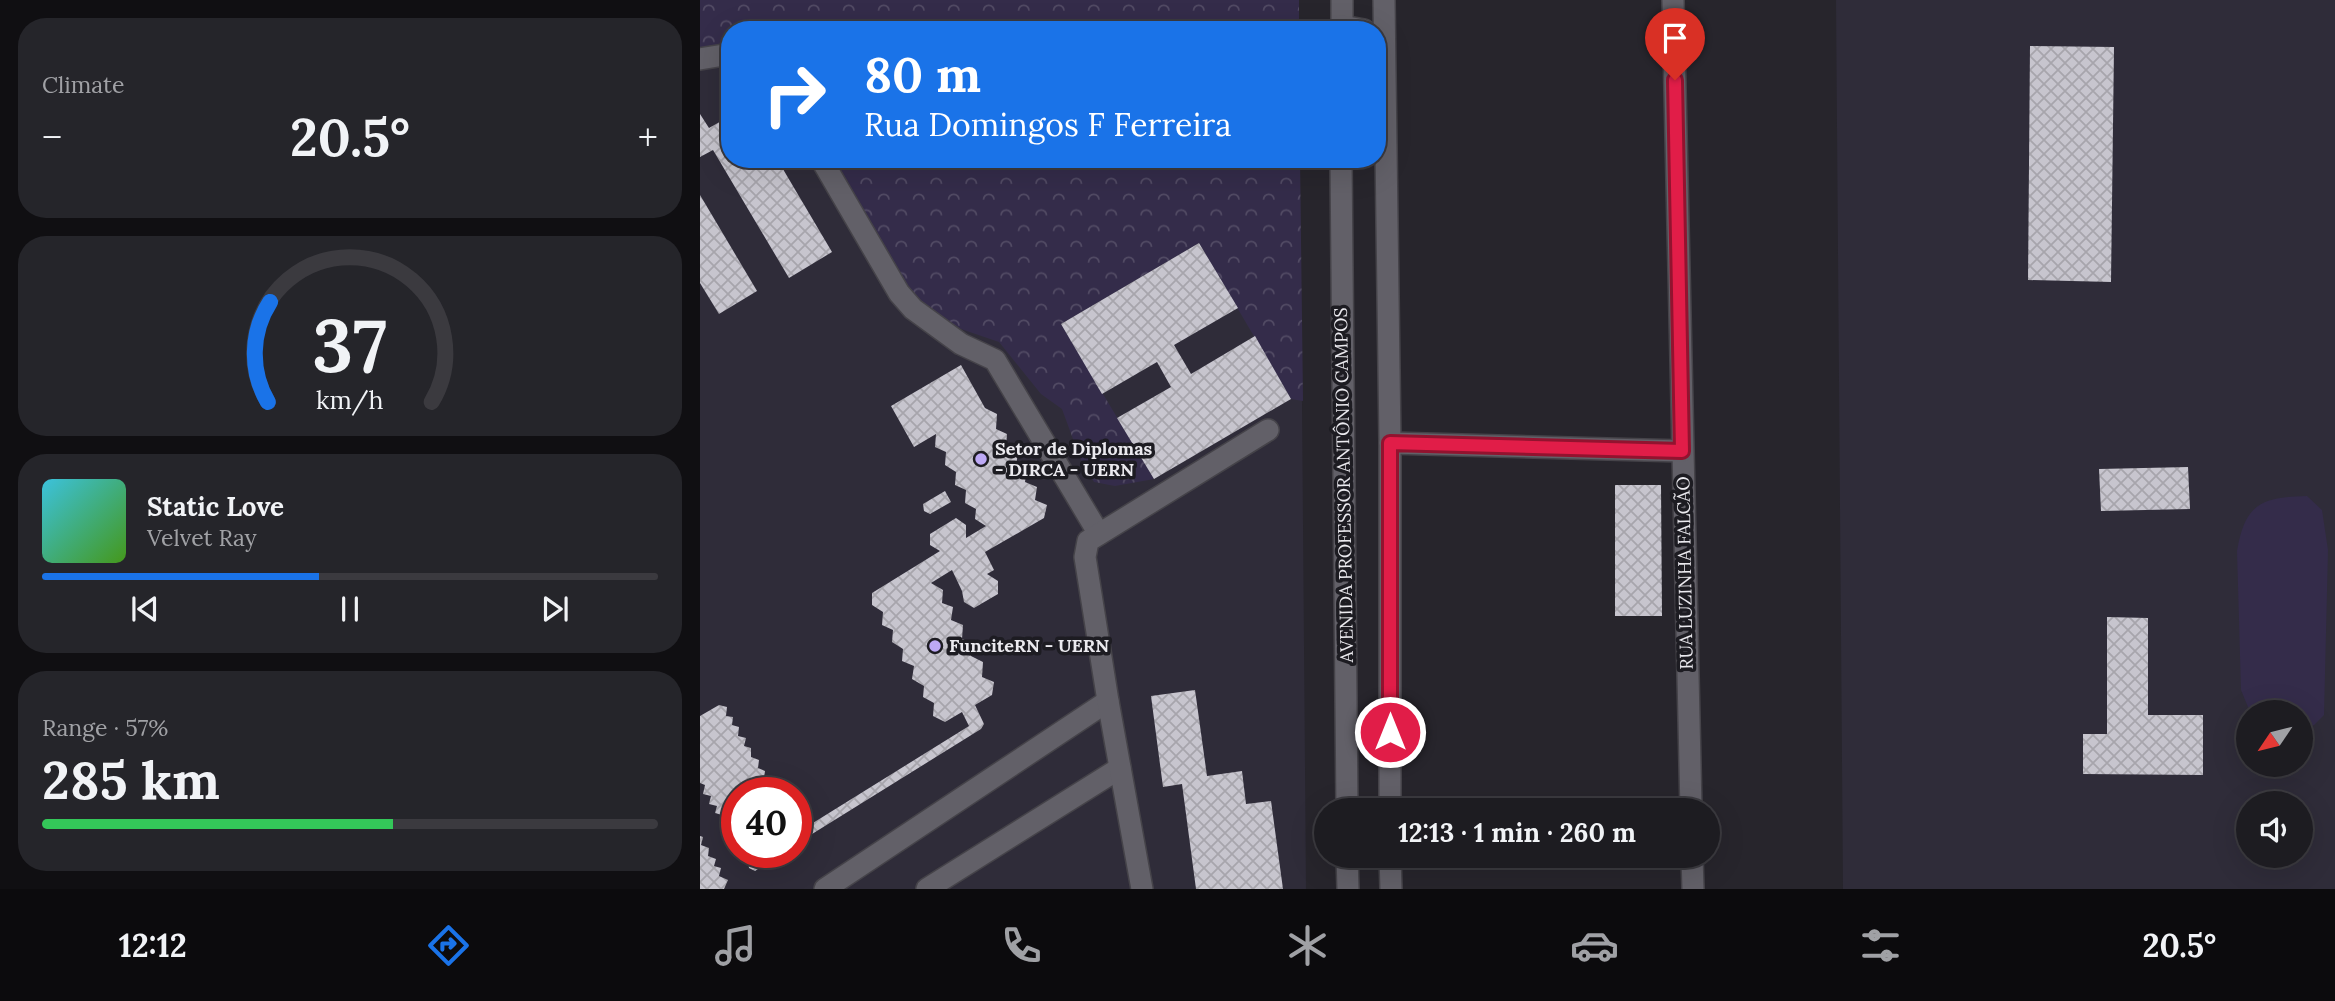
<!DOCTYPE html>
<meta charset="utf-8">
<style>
:root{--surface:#1d1c21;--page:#25252a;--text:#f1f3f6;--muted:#a0a1a5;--line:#3b3a3f;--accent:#1a73e8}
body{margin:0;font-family:Lora,serif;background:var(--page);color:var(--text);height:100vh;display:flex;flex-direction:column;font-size:26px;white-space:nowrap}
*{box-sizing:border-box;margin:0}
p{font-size:23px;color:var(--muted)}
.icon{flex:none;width:38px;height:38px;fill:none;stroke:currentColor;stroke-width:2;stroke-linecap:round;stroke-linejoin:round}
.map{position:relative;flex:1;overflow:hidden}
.side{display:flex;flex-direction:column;gap:18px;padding:18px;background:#100f12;width:700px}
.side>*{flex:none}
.top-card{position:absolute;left:21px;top:21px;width:665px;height:147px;border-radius:28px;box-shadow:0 7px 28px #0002,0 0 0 2px var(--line);background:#1a73e8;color:#fff;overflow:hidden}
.needle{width:46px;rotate:235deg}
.tools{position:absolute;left:1536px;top:700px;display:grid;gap:14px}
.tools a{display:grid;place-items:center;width:77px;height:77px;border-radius:50%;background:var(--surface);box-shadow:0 7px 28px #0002,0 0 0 2px var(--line);font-size:35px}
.speed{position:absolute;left:21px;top:777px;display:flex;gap:14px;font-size:35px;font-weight:700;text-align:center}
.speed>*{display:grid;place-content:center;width:91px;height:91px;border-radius:50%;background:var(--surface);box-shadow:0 7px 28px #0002,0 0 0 2px var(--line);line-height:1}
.speed .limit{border:10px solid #d22;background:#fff;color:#111}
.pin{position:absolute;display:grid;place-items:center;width:60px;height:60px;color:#fff;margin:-72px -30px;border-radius:50% 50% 50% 0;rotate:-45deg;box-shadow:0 0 7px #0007}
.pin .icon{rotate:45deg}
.me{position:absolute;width:77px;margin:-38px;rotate:0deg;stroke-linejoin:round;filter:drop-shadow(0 0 5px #0008)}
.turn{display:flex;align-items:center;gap:24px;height:147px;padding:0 28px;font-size:32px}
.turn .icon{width:91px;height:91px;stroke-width:2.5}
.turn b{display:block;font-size:49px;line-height:60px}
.big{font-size:52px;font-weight:700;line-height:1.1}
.side .widget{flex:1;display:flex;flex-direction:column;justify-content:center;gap:10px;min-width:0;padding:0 24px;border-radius:28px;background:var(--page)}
.side .dial{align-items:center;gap:0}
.dial svg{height:182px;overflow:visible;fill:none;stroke:var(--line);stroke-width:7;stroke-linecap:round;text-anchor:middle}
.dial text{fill:var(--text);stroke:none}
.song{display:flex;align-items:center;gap:21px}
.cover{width:84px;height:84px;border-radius:10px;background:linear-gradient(135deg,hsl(190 70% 55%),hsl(100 70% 35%))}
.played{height:7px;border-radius:4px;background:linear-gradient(90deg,var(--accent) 45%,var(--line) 45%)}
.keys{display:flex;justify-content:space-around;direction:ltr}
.heat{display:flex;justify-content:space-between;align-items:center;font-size:38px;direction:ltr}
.charge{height:10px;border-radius:5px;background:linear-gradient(90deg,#34c759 57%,var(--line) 0)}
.trip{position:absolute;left:614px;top:798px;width:406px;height:70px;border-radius:35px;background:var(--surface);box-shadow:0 7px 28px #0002,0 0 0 2px var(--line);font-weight:700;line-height:70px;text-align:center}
.dock{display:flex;height:112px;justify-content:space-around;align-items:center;background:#0c0b0d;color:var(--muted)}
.dock .icon{width:49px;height:49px}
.dock .active{color:var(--accent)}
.dock b{font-size:32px;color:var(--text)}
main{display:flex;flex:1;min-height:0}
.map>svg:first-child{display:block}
</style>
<main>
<section class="side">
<div class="widget"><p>Climate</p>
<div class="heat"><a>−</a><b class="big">20.5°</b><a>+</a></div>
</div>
<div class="widget dial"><svg viewBox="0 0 100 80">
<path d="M14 69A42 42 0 1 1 86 69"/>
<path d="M14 69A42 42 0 0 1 15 25" stroke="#1a73e8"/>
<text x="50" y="56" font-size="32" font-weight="700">37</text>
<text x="50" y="72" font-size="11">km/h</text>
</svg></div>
<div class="widget">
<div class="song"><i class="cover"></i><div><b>Static Love</b><p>Velvet Ray</p></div></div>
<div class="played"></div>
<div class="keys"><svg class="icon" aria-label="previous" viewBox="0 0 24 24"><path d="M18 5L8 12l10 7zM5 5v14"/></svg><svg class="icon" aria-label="pause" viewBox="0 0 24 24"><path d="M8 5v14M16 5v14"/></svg><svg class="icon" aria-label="next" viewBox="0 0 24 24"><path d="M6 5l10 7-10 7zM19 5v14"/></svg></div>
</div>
<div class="widget"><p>Range · 57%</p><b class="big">285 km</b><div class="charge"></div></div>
</section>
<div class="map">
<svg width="1635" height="889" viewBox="0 0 1635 889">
<defs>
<pattern id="forest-crowns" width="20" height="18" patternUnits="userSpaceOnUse" patternTransform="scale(1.75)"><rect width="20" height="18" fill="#342c4a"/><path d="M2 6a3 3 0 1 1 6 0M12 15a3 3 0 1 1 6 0" fill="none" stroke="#524b64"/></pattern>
<pattern id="building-cross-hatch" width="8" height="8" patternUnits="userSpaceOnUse" patternTransform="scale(1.75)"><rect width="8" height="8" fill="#c7c5ce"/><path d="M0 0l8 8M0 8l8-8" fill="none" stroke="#a7a5ac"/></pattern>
</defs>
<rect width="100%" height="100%" fill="#27252c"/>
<g fill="#2f2c39" fill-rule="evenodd">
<path d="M0 0H599V30H30V159H600L606 889H0ZM37 793H96V852H37Z"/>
<path d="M1136 0H1635V889H1143ZM1549 712H1601V765H1549ZM1549 803H1601V856H1549Z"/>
</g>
<path fill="#342c4a" d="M1607 496 1622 510 1628 550 1624 715 1614 725 1601 730V712H1552L1548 707 1541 690 1537 551C1545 504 1561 497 1607 496Z"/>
<g fill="url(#forest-crowns)">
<path d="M0 0H599V30H30V51L0 49Z"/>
<path d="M132 159H600L603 401 591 399 499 243 361 324 454 479 415 486 394 482 380 458 362 409 341 394 299 342 261 329 216 300 182 248Z"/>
</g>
<g fill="url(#building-cross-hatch)">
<path d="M1330 46 1414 47 1411 282 1328 280Z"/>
<path d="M0 114 9 128 30 116V159H77L132 252 89 278 13 150 0 157Z"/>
<path d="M0 195 57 291 19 314 0 283Z"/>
<path d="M499 243 538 308 474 345 491 374 555 336 591 399 454 479 417 418 471 387 457 362 402 394 361 324Z"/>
<path d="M261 365 285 408 297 414 296 429 307 434 306 446 318 452 316 466 327 469 325 482 337 487 335 500 347 505 344 518 285 552 294 570 287 574 298 581V594L274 608 264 602 262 591 252 570 231 583 243 590 242 603 253 607 251 620 263 625 262 639 272 643 271 656 283 662 282 677 294 682 292 695 275 705 284 724 281 729 96 844V830L100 831 269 726 262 712 245 722 233 716 234 703 223 697 224 686 212 679 214 666 202 661 203 649 192 642 193 630 182 625 183 612 172 605V593L240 551 230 545V534L256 518 266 525V538L286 526 275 519 276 509 265 503 266 490 255 485 256 472 245 465 246 452 235 447 236 434 214 447 191 406Z"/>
<path d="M1488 467 1490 509 1401 511 1399 469Z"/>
<path d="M915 485H961L962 616H915Z"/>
<path d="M245 491 251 502 230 514 224 511 223 504Z"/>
<path d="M1407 617 1448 618V715H1503V775L1383 774V734H1407Z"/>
<path d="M495 690 507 776 542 771 546 804 571 801 583 889H496L482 784 463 787 451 696Z"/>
<path d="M19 705 27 707 26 716 33 717 32 725 39 727 38 736 46 738 44 746 51 748V757L59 760 58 768 65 771 64 778 71 781 69 788 76 790 75 793H37V838L28 834 29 826 21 823 22 815 15 813 17 806 9 804 11 796 3 794 5 785 0 783V716Z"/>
<path d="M0 836 3 837 1 845 9 848 8 856 16 859 14 866 21 868 19 876 28 880 24 889H0Z"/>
<path d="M41 852H84L55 871 49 868 48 860 41 856Z"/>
</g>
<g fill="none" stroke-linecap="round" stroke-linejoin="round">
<defs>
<g id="minor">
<path d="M642 0V30"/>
<path d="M684 0 690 443V810"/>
<path d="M973 0 991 810"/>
<path d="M642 26 664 30"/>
<path d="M0 59 30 54"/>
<path d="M121 159 199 293 213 309 261 344 295 360 399 534"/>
<path d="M641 159 647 810"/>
<path d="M690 443 982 451"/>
<path d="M647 856 648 889"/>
<path d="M690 856 691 889"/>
<path d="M992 856 993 889"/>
<path d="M125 889 408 701"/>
<path d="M227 889 420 768"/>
<path d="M442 889 408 701 385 557 388 541 568 430"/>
</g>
</defs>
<use href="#minor" stroke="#454349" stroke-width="24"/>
<use href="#minor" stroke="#626068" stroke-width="21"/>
</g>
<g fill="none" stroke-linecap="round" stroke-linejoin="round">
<defs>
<path id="route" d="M690 732V443L982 451 975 80"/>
</defs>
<use href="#route" stroke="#92132f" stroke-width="18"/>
<use href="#route" stroke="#e11d48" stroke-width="12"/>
</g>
<g fill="#bda9f5" stroke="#1d1c22" stroke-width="2.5">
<circle cx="281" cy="459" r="7"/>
<circle cx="235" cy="646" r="7"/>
</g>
<g text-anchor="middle" stroke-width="7" stroke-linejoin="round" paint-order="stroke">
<g font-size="18" font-weight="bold" fill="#ebeaef" stroke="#1d1c22" text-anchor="start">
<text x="295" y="455">Setor de Diplomas<tspan x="295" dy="21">- DIRCA - UERN</tspan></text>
<text x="249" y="652">FunciteRN - UERN</text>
</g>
<g font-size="18" fill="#ebeaef" stroke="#1d1c22">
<text transform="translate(644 485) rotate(-91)" y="6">AVENIDA PROFESSOR ANTÔNIO CAMPOS</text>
<text transform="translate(985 573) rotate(-91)" y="6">RUA LUZINHA FALCÃO</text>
</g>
</g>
</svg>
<div class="tools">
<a><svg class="needle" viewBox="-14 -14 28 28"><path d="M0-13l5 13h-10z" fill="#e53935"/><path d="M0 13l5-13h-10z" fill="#a0a1a5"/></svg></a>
<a><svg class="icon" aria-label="sound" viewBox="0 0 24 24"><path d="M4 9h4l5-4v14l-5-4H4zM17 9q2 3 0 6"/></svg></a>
</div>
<div class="speed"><div class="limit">40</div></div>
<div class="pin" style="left:975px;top:80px;background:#d93025"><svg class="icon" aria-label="arrive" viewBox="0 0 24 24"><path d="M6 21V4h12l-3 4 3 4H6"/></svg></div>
<svg class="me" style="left:690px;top:732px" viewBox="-20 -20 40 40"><circle r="17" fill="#e11d48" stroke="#fff" stroke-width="3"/><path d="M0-11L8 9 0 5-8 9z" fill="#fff"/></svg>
<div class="trip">12:13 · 1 min · 260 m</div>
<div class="top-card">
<div class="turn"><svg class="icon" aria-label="right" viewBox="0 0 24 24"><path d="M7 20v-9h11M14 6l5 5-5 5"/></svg><div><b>80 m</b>Rua Domingos F Ferreira</div></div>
</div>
</div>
</main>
<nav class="dock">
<b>12:12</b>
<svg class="icon active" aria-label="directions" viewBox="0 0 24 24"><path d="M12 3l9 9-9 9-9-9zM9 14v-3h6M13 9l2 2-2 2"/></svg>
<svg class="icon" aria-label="music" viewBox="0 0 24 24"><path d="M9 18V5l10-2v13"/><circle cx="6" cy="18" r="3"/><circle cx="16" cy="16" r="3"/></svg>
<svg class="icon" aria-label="phone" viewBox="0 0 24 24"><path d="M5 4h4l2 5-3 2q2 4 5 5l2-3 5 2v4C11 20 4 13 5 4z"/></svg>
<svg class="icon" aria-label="climate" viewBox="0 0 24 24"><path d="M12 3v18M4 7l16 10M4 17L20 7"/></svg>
<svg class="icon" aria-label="car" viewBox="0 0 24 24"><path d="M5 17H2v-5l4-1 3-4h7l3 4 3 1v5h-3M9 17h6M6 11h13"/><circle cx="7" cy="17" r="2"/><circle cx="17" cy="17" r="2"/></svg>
<svg class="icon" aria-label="filters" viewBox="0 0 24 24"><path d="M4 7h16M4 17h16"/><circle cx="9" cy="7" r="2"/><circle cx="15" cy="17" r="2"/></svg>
<b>20.5°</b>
</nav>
